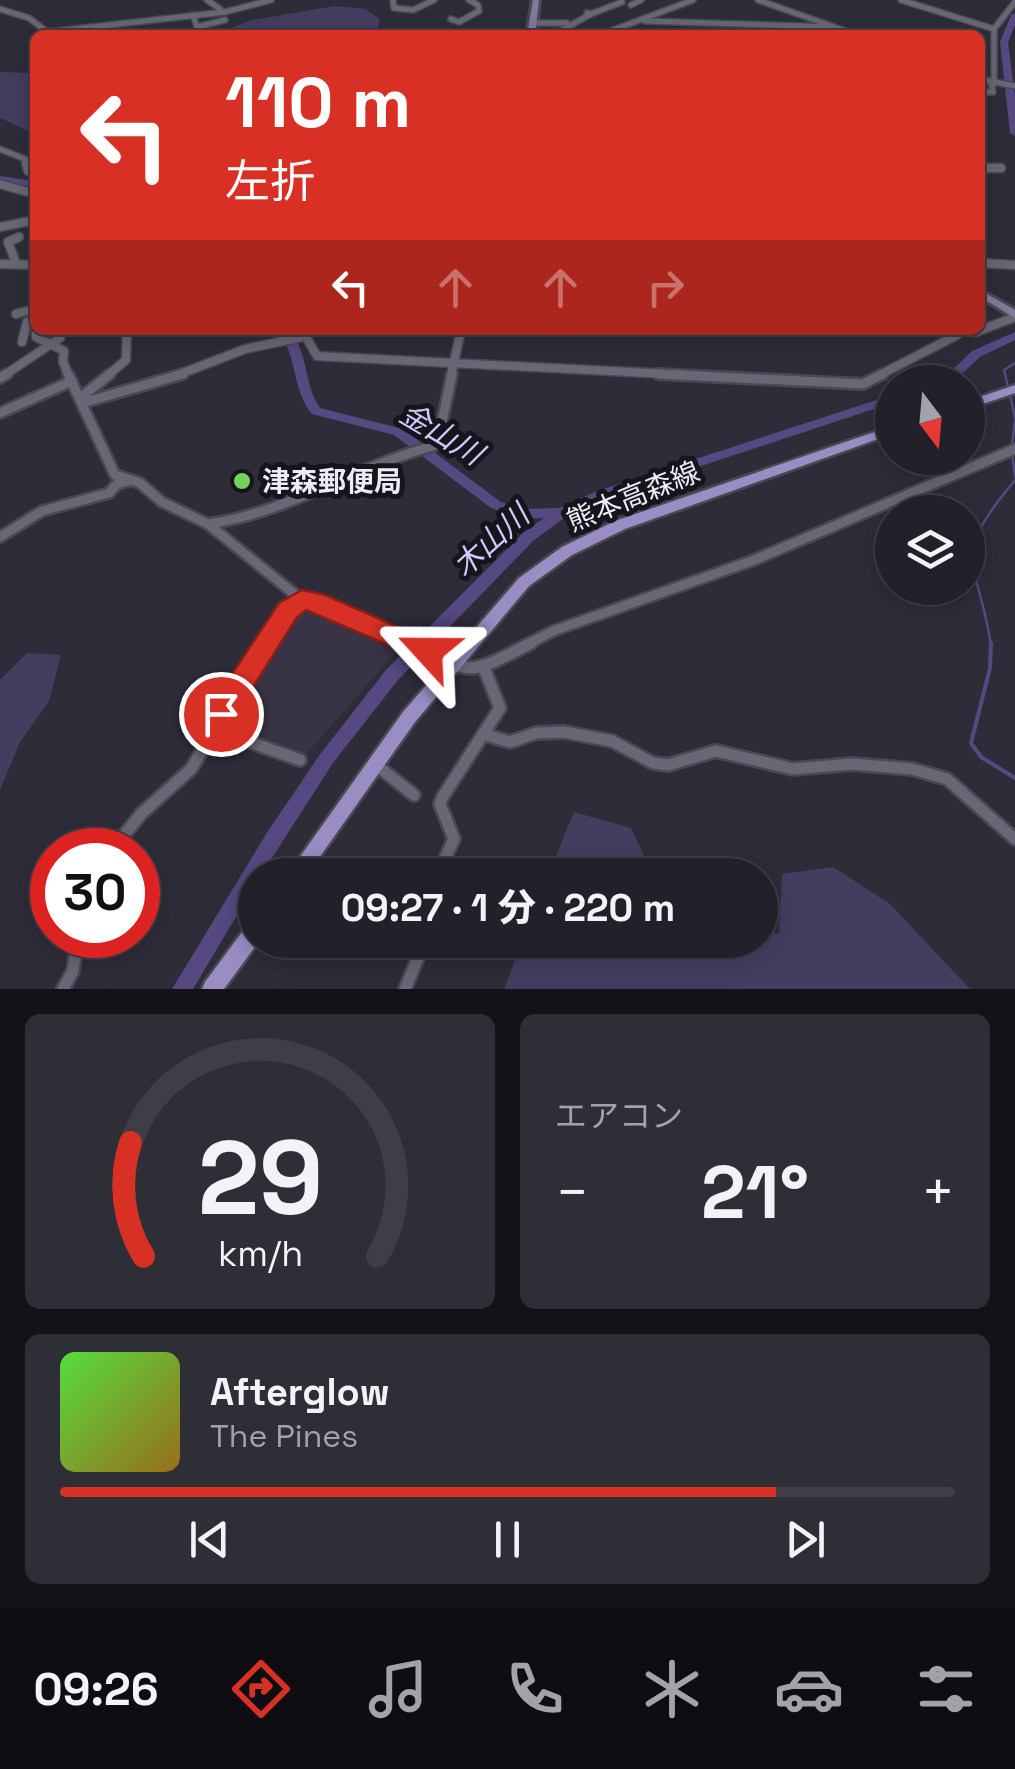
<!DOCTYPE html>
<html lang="ja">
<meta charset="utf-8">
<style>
:root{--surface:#22212a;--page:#2e2e36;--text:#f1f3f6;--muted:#a2a3a8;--line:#3f3e47;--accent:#d93025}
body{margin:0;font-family:"Space Grotesk","Noto Sans JP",sans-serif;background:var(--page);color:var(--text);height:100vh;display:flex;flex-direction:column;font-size:38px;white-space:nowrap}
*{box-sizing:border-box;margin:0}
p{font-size:32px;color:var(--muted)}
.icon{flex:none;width:55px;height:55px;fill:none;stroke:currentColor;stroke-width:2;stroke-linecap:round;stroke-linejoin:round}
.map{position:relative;height:989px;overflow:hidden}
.drawer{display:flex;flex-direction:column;gap:25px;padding:25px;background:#131217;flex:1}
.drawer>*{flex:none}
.hud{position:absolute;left:30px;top:30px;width:955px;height:305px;border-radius:15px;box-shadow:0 5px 25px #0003,0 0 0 2px var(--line);background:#d93025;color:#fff;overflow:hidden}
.needle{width:65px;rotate:164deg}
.controls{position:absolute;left:875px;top:365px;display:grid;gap:20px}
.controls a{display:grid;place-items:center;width:110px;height:110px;border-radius:50%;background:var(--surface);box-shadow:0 5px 25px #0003,0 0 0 2px var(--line);font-size:50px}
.speed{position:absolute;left:30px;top:828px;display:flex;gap:20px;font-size:50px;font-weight:700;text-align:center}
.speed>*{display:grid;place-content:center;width:130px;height:130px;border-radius:50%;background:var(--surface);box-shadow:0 5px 25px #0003,0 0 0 2px var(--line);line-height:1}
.speed .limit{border:15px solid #d22;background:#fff;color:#111}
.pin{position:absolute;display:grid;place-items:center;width:85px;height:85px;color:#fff;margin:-42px;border:5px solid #fff;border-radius:50%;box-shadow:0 2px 10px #0007}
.me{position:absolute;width:110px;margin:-55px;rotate:294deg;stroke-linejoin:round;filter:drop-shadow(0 0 8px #0008)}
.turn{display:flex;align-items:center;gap:35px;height:210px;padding:0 30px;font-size:45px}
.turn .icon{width:130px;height:130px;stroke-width:2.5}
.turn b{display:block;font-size:70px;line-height:85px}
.lanes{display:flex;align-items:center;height:95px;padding:0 30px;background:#0003;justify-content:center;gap:50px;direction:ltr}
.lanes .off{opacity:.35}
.big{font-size:75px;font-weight:800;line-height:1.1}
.drawer .widget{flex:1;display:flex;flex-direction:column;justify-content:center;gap:15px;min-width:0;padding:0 35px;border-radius:15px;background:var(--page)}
.drawer .dial{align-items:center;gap:0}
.dial svg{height:260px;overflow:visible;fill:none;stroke:var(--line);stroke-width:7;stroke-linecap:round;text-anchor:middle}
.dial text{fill:var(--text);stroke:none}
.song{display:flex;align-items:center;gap:30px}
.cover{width:120px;height:120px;border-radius:15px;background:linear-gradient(135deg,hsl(110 70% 55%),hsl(40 70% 35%))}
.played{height:10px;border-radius:5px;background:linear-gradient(90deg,var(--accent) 80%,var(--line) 80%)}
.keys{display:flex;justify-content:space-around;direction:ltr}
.heat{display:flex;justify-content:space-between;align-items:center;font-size:55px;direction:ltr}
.drawer .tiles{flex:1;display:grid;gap:25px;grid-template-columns:1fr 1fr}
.widget:last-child{grid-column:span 2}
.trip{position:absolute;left:238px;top:858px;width:540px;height:100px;border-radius:50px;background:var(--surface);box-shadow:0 5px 25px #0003,0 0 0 2px var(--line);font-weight:800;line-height:100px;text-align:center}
.dock{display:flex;height:160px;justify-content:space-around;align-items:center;background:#0e0d11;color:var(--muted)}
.dock .icon{width:70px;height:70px}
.dock .active{color:var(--accent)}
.dock b{font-size:45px;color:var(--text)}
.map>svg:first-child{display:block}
</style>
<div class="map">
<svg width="1015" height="989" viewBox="0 0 1015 989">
<rect width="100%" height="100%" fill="#2e2c38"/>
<path fill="#383446" d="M301 605 319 606 402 645 305 756 215 728 290 611Z"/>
<g fill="#453d60">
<path d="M335 6 365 9 380 19 376 35H213L252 20Z"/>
<path d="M0 72 35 73V134L0 118Z"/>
<path d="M27 653 61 655 49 701 20 742 0 790V680Z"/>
<path d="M574 812 631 828 653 875H548Z"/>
<path d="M833 867 890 904 970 989H504L523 940H760V932L779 934 782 874Z"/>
</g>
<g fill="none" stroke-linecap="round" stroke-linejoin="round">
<g stroke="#564881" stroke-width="2.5">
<path d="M1008 387 1004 370 1015 363"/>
<path d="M1010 395 1015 418"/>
<path d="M1012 445 1015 420"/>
<path d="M1012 453 1015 477"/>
<path d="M991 645C977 555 948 561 1015 480"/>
</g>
<path stroke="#564881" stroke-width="4" d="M991 643 990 668 971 743 981 757 1015 778"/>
<g fill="#564881" fill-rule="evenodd">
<path d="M1015 13V25L1008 42 1015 97V136L1010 133 1000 42 1011 15Z"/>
<path d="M0 176 35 181V187L0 182Z"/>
<path d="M278 330H290C309 355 304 385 320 408L403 429 501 502 523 509 559 508 597 491 892 395V403L607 497 568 515 533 541 398 680 333 763 261 875H255V885L193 989H172L268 831 321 753 386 670 523 533 544 518 522 519 491 508 394 435 312 414C292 390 298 358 278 330Z"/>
<path d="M1015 332V340L980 357 953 382H940L972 351Z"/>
</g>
<defs>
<g id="street-far3">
<path d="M207 0 220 9"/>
<path d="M393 0 394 8 413 10 434 0"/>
<path d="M758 0 857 35"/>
<path d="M901 0 994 29"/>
<path d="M631 5 641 0"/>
<path d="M0 9 29 18 50 34"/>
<path d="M591 14 622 2"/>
<path d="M193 15 197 27 225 20"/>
<path d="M451 19 459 22 479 11 478 5 469 0"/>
<path d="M645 21 834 27"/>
<path d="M533 23H567"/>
<path d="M47 32 225 12 271 0"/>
<path d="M557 33 591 14 587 13"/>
<path d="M600 35 693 0"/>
<path d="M980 79 1015 86"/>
<path d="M994 84V29L1015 2"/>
<path d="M980 92H993L991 83"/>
<path d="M0 149 25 159 27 166"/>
</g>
<g id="street-far2">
<path d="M26 163 28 171 35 173"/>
<path d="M980 168H1001"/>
<path d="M0 184 35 194"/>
<path d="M0 227 35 220"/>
<path d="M16 263 8 242 19 237"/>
<path d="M980 263 1015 265"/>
<path d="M0 264 35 265"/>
<path d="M16 314 34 309"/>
<path d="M36 330V337L64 351 63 362 69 376"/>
<path d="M302 330 317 356 707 376"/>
<path d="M935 330 976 332 1015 317"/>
<path d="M22 342 27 322"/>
<path d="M3 376 60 338"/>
<path d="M107 376 126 360 127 330"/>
<path d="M175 376 245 349 307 336"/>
<path d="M451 376 461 330"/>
<path d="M878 376 957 335"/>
</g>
<g id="street-far1">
<path d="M68 374 115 475 140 483 162 502 208 524 302 600 334 609 413 645"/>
<path d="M658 374 863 384 883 374"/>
<path d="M0 378 7 374"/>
<path d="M80 398 110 374"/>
<path d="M82 403 183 374"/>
<path d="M0 413 72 381"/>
<path d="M208 524C287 513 355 467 433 446L438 441 452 374"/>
<path d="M0 537 42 511 109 493 117 484 129 481"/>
<path d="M265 645 288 610 302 600"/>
<path d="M526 645 553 631 754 560 1015 449"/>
</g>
<g id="street">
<path d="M407 643C474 674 464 678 531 643"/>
<path d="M213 729 300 760"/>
<path d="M483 734 510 742 536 733 564 732 612 741 653 763 668 765 716 751 793 769 852 764 912 769 947 779 1015 839"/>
<path d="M375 764 414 795"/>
<path d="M112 850 141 814 191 769 267 643"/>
<path d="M444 875 442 865 454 839 440 804 442 798 500 708 484 668"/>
<path d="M63 989 73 971 78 935"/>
<path d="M405 989 420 953 421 940"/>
</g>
<g id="secondary">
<path d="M533 0H539L535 35H527Z"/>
<path d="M980 290 1015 310V318L980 297Z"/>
</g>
<g id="primary">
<path d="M1015 385V393L968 409V401Z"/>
<path d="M892 426V434L625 529 572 555 529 586 415 722 307 875H287L403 712 519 578 562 547 615 521Z"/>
<path d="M255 922V940H260L224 989H202L205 982 248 924Z"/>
</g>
</defs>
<use href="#street-far3" stroke="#4a4852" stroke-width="8"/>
<use href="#street-far2" stroke="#4a4852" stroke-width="11"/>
<use href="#street-far1" stroke="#4a4852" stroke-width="14"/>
<use href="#street" stroke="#4a4852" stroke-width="16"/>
<use href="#secondary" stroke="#4a4852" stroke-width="6"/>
<use href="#primary" stroke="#4a4852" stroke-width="5"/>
<use href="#street-far3" stroke="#696775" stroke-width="5"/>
<use href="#street-far2" stroke="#696775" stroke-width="8"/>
<use href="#street-far1" stroke="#696775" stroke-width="9"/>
<use href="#street" stroke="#696775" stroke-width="11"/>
<use href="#secondary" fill="#817a9c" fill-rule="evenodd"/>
<use href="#primary" fill="#998dc4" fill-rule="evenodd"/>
</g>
<path fill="#d93025" stroke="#8d1f18" stroke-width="2.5" d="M302 590 325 595 437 644 441 651 437 659 428 662 306 610 297 617 231 722 221 725 211 722 207 714 211 706 279 603Z"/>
<circle fill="#71d25e" stroke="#16151b" stroke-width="4" cx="242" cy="481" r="10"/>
<g text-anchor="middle" stroke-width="10" stroke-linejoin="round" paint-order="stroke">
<g font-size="28" font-weight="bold" fill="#edecf4" stroke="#16151b" text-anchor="start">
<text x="262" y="491">津森郵便局</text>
</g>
<g font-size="28" fill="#edecf4" stroke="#16151b">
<text transform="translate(633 496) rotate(-22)" y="10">熊本高森線</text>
</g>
<g font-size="30" font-style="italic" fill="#d3c9fe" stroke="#16151b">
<text transform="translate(441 434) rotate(31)" y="10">金山川</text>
<text transform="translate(491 541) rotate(-42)" y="10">木山川</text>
</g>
</g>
</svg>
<div class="controls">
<a><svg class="needle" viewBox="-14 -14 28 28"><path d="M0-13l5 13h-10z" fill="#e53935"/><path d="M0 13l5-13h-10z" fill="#a2a3a8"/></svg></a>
<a><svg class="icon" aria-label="layers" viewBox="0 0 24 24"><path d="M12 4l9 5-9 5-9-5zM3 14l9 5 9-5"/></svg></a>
</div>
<div class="speed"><div class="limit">30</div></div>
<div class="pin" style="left:221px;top:714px;background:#d93025"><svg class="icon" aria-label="arrive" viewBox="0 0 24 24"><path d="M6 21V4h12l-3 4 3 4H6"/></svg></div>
<svg class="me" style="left:428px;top:651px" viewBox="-20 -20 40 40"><path d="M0-17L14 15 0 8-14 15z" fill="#d93025" stroke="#fff" stroke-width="4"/></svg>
<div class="trip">09:27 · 1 分 · 220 m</div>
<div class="hud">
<div class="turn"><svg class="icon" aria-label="left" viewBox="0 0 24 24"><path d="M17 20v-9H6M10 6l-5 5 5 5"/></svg><div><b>110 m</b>左折</div></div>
<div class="lanes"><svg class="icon" aria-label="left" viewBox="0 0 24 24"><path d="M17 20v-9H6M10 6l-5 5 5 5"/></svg><svg class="icon off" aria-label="ahead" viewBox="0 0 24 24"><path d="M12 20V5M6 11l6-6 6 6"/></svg><svg class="icon off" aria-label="ahead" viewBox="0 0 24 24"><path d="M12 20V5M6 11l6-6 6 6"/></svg><svg class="icon off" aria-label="right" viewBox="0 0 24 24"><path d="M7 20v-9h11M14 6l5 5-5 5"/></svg></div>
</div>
</div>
<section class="drawer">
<div class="tiles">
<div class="widget dial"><svg viewBox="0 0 100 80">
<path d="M14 69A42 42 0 1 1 86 69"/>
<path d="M14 69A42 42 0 0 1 10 34" stroke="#d93025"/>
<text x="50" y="56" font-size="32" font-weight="700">29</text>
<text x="50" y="72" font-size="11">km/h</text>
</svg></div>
<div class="widget"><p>エアコン</p>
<div class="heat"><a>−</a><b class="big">21°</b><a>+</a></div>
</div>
<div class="widget">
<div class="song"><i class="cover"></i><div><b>Afterglow</b><p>The Pines</p></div></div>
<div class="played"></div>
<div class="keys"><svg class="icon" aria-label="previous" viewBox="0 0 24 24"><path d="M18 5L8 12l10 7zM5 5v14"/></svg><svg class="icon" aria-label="pause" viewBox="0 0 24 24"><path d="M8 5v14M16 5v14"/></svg><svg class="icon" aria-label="next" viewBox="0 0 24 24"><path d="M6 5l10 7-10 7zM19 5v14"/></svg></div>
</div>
</div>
</section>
<nav class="dock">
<b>09:26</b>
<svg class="icon active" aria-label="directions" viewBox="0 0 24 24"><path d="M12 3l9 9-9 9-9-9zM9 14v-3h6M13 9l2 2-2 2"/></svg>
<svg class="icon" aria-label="music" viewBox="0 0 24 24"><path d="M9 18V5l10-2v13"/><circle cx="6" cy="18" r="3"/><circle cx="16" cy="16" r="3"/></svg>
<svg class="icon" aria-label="phone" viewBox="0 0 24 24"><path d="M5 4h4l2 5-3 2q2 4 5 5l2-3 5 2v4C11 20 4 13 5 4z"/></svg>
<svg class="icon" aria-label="climate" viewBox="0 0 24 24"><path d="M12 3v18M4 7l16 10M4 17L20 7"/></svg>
<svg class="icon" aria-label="car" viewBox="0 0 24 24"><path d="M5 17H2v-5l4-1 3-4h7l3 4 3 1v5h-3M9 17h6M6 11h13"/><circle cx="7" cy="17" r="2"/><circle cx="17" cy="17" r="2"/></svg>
<svg class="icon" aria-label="filters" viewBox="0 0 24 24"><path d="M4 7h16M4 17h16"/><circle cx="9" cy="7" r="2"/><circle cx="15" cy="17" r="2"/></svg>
</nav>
